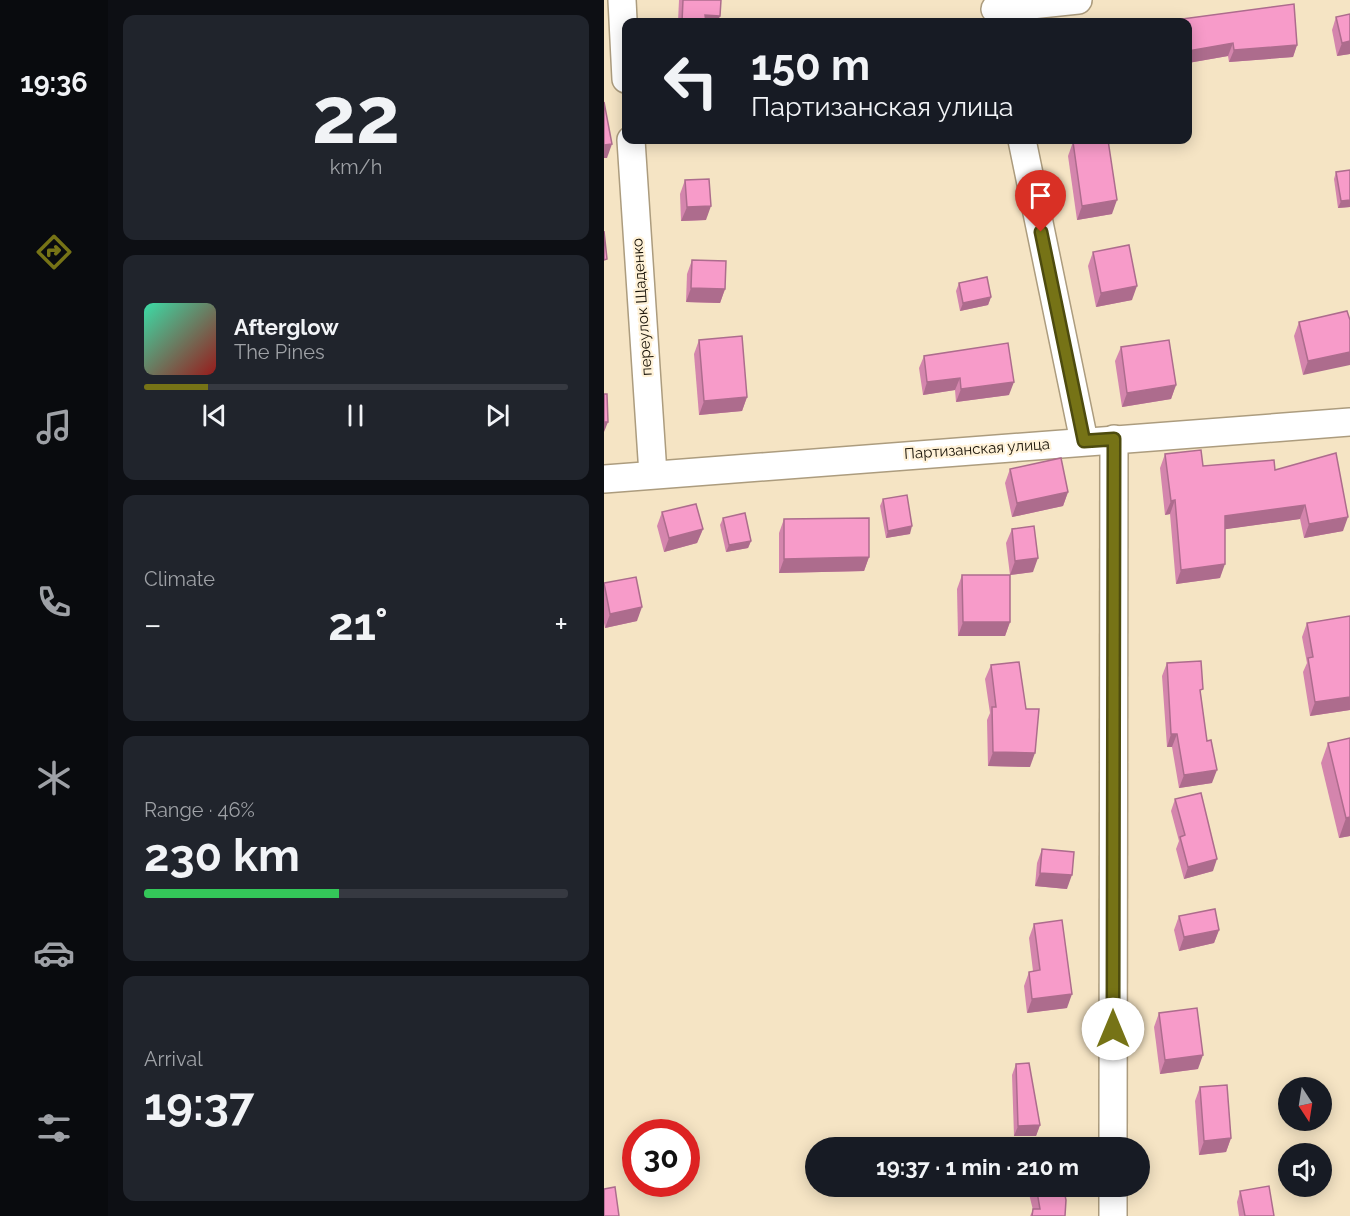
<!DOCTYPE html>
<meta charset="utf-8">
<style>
:root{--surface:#171b24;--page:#20242c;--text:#f1f3f6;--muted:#9ea1a6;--line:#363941;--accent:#767316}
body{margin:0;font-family:Raleway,sans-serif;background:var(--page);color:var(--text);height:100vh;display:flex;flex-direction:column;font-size:22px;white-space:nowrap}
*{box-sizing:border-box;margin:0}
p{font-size:20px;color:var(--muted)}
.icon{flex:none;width:33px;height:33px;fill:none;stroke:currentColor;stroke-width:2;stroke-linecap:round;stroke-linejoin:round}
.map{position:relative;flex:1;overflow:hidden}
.drawer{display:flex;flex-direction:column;gap:15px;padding:15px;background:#0d0f14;width:496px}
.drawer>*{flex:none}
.top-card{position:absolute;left:18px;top:18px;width:570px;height:126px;border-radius:12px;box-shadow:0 3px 15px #0003;background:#171b24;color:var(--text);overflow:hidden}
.needle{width:39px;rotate:168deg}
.buttons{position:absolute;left:674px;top:1077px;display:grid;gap:12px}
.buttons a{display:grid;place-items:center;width:54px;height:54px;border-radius:50%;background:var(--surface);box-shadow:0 3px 15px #0003;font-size:30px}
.speed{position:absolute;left:18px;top:1119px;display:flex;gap:12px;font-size:30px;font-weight:700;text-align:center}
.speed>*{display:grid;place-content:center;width:78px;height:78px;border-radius:50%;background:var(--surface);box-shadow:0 3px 15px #0003;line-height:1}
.speed .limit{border:9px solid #d22;background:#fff;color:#111}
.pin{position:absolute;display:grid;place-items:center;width:51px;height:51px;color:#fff;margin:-62px -26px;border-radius:50% 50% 50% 0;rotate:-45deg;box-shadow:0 0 6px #0007}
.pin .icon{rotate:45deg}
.me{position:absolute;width:66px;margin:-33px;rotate:0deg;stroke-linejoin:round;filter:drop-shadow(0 0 4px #0008)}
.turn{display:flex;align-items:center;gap:21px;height:126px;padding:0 30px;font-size:27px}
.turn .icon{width:78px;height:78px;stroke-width:2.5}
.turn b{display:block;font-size:42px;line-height:51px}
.big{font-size:45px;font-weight:700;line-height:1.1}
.drawer .tile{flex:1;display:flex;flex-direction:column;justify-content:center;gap:9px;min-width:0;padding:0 21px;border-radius:12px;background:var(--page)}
.drawer .dial{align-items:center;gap:0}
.dial b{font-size:78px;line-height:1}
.song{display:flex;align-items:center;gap:18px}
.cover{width:72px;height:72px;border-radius:9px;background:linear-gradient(135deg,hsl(160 70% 55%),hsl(0 70% 35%))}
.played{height:6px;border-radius:3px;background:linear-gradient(90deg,var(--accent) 15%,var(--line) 15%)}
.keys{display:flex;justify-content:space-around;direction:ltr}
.heat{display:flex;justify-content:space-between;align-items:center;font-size:33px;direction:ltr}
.charge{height:9px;border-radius:4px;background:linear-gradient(90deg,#34c759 46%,var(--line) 0)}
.trip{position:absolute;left:201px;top:1137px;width:345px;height:60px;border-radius:30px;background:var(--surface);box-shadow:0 3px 15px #0003;font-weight:700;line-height:60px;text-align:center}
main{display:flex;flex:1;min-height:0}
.menu{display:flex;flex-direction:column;width:108px;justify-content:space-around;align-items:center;background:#090b0e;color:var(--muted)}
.menu .icon{width:42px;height:42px}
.menu .active{color:var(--accent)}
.menu b{font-size:27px;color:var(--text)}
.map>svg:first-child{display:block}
</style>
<main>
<nav class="menu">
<b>19:36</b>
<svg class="icon active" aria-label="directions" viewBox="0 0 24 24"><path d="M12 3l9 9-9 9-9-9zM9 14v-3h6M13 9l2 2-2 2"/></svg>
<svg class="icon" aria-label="music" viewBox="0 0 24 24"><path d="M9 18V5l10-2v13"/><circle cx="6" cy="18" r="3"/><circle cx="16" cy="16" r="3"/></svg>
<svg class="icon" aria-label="phone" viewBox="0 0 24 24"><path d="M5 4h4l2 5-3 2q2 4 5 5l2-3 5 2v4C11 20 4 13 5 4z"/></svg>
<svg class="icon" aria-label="climate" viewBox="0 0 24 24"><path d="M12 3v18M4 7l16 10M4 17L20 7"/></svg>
<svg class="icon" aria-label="car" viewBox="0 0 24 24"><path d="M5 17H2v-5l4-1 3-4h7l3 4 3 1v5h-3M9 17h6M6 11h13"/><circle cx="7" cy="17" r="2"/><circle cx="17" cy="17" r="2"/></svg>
<svg class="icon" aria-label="filters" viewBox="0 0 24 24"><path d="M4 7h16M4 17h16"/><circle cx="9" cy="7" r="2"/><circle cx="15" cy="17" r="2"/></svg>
</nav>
<section class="drawer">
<div class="tile dial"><b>22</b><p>km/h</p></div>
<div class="tile">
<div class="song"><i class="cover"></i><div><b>Afterglow</b><p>The Pines</p></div></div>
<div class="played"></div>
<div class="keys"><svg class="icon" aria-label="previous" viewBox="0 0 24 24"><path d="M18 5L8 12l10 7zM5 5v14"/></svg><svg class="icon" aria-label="pause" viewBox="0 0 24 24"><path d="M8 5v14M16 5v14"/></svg><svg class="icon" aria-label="next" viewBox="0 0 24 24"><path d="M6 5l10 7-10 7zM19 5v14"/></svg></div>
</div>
<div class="tile"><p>Climate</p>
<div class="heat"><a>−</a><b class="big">21°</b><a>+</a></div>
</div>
<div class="tile"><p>Range · 46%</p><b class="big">230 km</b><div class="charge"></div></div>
<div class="tile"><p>Arrival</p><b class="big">19:37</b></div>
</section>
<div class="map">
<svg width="746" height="1216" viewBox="0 0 746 1216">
<rect width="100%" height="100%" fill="#f5e4c4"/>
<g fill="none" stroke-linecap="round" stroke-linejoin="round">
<defs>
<g id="minor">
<path d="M18 0 22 79"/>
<path d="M391 9 474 0"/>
<path d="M27 140 49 474"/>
<path d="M418 140 480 441"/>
<path d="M0 479 746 422"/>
<path d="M509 1148 510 439"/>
<path d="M509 1216V1186"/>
</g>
</defs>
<use href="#minor" stroke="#ac9c7e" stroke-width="30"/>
<use href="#minor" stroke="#fff" stroke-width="27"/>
</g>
<g fill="#d485ad">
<path d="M75 0H117L116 16 113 22H74Z"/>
<path d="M690 4 693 45 689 57 625 62 624 56 584 63V22H563V21Z"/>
<path d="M746 14V54L733 56 728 30 732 17Z"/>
<path d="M469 142 508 214 473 220 464 156Z"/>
<path d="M746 170V207L734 208 730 179 732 172Z"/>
<path d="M81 180 102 220 77 221 76 194Z"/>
<path d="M489 252 528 300 492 307 484 266Z"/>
<path d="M88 260 121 289 116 303 82 302 83 274Z"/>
<path d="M355 283 387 297 384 305 356 311 352 291Z"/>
<path d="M743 311 699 375 690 336 695 322Z"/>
<path d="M95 340 143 397 138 411 95 415 90 354Z"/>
<path d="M517 347 572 385 567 399 518 407 511 361Z"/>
<path d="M320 356 405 395 352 402 351 390 319 395 315 368Z"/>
<path d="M561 454 599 466 671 470 739 531 700 538 696 519 621 529 616 578 572 584 566 514 561 515 556 468Z"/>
<path d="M406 469 464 492 459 506 408 517 401 483Z"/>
<path d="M279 499 306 534 282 538 276 506Z"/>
<path d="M58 512 99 529 93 543 60 552 53 526Z"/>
<path d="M119 518 147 541 144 548 122 552 116 525Z"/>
<path d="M180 519 265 557 260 571 175 573V533Z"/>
<path d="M408 529 429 572 406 575 402 543Z"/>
<path d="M358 575 406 622 401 636H354L353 589Z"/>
<path d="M0 583 33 621 1 628 0 623Z"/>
<path d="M746 616V710L706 716 699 672 703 663 698 637 703 623Z"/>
<path d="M563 663 597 696 608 783 575 788 568 747H563L558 676Z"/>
<path d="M387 665 426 767 384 766 383 720 386 713 381 679Z"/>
<path d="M746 738V836L735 838 717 763 724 743Z"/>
<path d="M571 799 609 871 580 879 572 849 575 841 567 811Z"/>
<path d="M438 849 463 889 431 886 433 863Z"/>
<path d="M575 916 615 930 610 943 575 951 570 930Z"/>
<path d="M430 924 463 1008 423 1013 420 986 425 972 429 971 425 938Z"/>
<path d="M555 1013 594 1069 556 1074 550 1027Z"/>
<path d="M412 1064 436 1125 432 1136H410L408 1075Z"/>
<path d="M596 1087 627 1138 622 1152 595 1155 591 1101Z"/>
<path d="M428 1186H459L461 1216H426L429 1210 425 1194Z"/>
<path d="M636 1191 670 1216H635L633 1202Z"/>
</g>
<g fill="#ad6c8d">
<path d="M101 15 116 16 113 22H98Z"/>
<path d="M746 41V54L733 56 738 43Z"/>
<path d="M629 43 624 56 584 63V51Z"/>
<path d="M693 45 689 57 625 62 630 50Z"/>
<path d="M8 144 3 158H0V145Z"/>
<path d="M513 200 508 214 473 220 478 206Z"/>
<path d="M746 200V207L734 208 737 201Z"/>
<path d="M107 206 102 220 77 221 83 207Z"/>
<path d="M533 286 528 300 492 307 497 293Z"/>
<path d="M87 288 121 289 116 303 82 302Z"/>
<path d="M387 297 384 305 356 311 359 303Z"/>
<path d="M746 352V365L699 375 704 361Z"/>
<path d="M356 378 351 390 319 395 323 382Z"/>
<path d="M410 382 405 395 352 402 357 389Z"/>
<path d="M572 385 567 399 518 407 523 393Z"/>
<path d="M143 397 138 411 95 415 100 401Z"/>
<path d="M0 422H4L0 432Z"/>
<path d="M464 492 459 506 408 517 413 503Z"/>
<path d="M571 500 566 514 561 515 567 501Z"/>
<path d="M701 505 696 519 616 530 621 516Z"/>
<path d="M744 517 739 531 700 538 705 524Z"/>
<path d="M308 526 306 534 282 538 284 531Z"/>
<path d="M99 529 93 543 60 552 65 538Z"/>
<path d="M147 541 144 548 122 552 125 545Z"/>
<path d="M265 557 260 571 175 573 180 559Z"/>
<path d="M434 558 429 572 406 575 411 561Z"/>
<path d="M621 564 616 578 572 584 577 570Z"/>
<path d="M38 607 33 621 1 628 6 614Z"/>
<path d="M359 622H406L401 636H354Z"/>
<path d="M746 697V710L706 716 711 702Z"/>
<path d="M567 734H573L568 747H563Z"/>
<path d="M389 752 431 753 426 767 384 766Z"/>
<path d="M613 770 608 783 575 788 580 775Z"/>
<path d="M746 817V836L735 838 742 818Z"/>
<path d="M613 859 609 871 580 879 584 867Z"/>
<path d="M436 873 468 875 463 889 431 886Z"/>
<path d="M615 930 610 943 575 951 580 937Z"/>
<path d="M468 994 463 1008 423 1013 428 999Z"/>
<path d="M599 1055 594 1069 556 1074 561 1060Z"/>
<path d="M436 1125 432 1136H410L414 1126Z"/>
<path d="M627 1138 622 1152 595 1155 600 1141Z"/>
</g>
<g fill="#f79bc9" stroke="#ad6c8d" stroke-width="1.5">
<path d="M79 0H117L116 16 101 15 102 22H78Z"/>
<path d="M690 4 693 45 630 50 629 43 584 51V22H564L563 21Z"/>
<path d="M746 14V41L738 43 732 17Z"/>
<path d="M0 102 8 144 0 145Z"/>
<path d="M496 140H504L513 200 478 206 469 142Z"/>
<path d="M746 170V200L737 201 732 172Z"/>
<path d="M105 179 107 206 83 207 81 180Z"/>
<path d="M0 231 3 259 0 260Z"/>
<path d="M525 245 533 286 497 293 489 252Z"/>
<path d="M88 260 122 261 121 289 87 288Z"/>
<path d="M383 277 387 297 359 303 355 283Z"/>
<path d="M743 311 746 320V352L704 361 695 322Z"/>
<path d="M138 336 143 397 100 401 95 340Z"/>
<path d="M565 340 572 385 523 393 517 347Z"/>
<path d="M404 343 410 382 357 389 356 378 323 382 320 356Z"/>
<path d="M0 394H3L4 422H0Z"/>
<path d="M597 450 599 466 670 460 671 470 732 453 744 517 705 524 701 505 621 516V564L577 570 571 500 567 501 561 454Z"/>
<path d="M457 458 464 492 413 503 406 469Z"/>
<path d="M303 495 308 526 284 531 279 499Z"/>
<path d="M92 504 99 529 65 538 58 512Z"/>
<path d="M141 513 147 541 125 545 119 518Z"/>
<path d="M265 518V557L180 559V519Z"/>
<path d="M430 526 434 558 411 561 408 529Z"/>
<path d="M358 575H406V622H359Z"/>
<path d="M32 577 38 607 6 614 0 583Z"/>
<path d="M746 616V697L711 702 704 658 709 657 703 623Z"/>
<path d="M597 661 599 689 596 690 603 741 607 740 613 770 580 775 573 734H567L563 663Z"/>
<path d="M415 662 422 709H435L431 753 389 752 388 707H392L387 665Z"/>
<path d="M746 738V817L742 818 724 743Z"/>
<path d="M597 793 613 859 584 867 576 837 581 835 571 799Z"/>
<path d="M438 849 470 852 468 875 436 873Z"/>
<path d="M611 909 615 930 580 937 575 916Z"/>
<path d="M458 920 468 994 428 999 425 972 436 970 430 924Z"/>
<path d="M593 1008 599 1055 561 1060 555 1013Z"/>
<path d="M425 1063 436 1125 414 1126 412 1064Z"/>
<path d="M623 1085 627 1138 600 1141 596 1087Z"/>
<path d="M432 1186H459L462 1200 461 1216H428L429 1209H436Z"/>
<path d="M665 1186 670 1216H641L636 1191Z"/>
<path d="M11 1187 15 1216H0V1189Z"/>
</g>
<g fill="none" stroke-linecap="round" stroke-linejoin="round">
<defs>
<path id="route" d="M437 232 480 441 510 439 509 1029"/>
</defs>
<use href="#route" stroke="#4d4b0e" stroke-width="15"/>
<use href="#route" stroke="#767316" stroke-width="10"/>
</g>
<g text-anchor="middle" stroke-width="4.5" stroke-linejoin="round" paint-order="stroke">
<g font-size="15" fill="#171106" stroke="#fff2d8">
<text transform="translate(38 307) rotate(-94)" y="5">переулок Щаденко</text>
<text transform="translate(373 449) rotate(-4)" y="5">Партизанская улица</text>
</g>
</g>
</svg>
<div class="buttons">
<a><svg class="needle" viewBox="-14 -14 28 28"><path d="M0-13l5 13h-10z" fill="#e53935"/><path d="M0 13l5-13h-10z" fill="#9ea1a6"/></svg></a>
<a><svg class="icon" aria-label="sound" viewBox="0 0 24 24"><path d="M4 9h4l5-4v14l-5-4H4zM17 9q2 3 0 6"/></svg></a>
</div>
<div class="speed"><div class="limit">30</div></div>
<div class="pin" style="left:437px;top:232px;background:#d93025"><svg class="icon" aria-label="arrive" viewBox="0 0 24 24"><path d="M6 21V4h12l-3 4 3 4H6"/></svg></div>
<svg class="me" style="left:509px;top:1029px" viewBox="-20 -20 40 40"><circle r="19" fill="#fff"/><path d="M0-13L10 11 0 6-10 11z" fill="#767316"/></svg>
<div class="trip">19:37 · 1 min · 210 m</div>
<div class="top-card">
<div class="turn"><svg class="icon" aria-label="left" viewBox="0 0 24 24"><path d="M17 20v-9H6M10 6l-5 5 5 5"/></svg><div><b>150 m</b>Партизанская улица</div></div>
</div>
</div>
</main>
